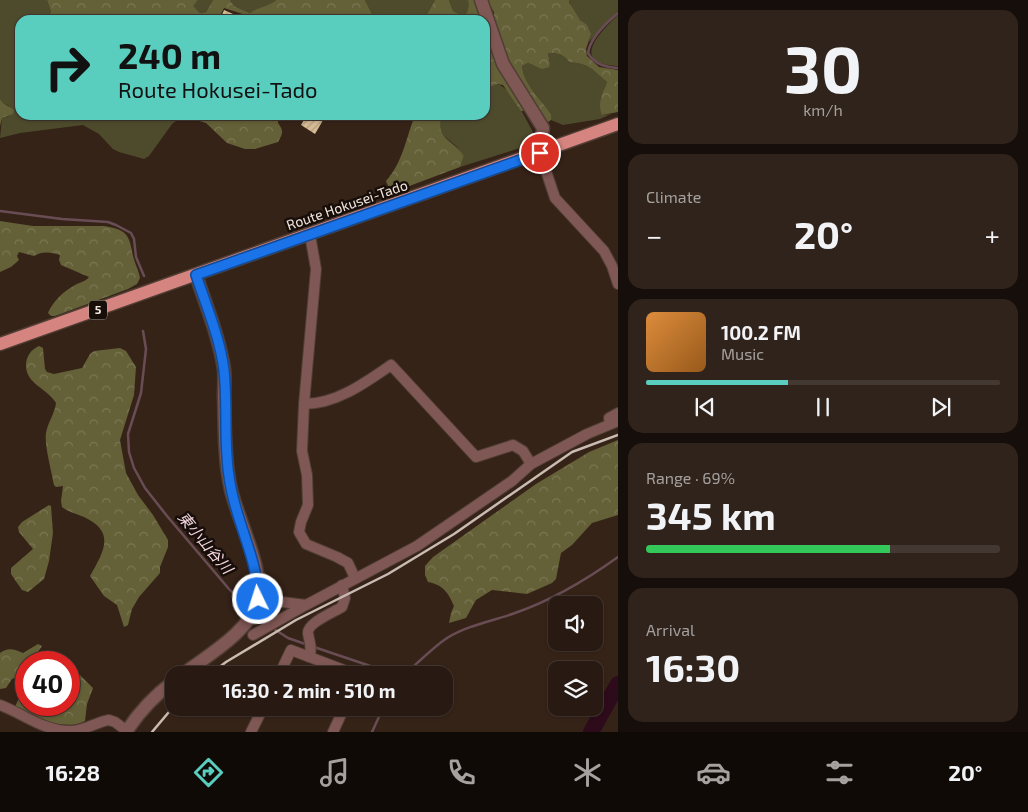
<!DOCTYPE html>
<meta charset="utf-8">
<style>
:root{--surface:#281a12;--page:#30231b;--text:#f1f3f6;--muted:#a5a19f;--line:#443832;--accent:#59cebf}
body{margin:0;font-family:"Exo 2","Noto Sans JP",sans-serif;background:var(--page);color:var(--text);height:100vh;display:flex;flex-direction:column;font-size:19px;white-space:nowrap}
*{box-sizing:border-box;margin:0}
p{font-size:16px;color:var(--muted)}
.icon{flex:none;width:28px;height:28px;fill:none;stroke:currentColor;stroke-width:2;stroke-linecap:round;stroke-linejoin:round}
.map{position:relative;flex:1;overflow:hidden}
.side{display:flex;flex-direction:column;gap:10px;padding:10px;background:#160e0a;width:410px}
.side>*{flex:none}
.guide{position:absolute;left:15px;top:15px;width:475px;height:105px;border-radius:15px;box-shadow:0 1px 4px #0004,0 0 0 1px var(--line);background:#59cebf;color:#111;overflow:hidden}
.controls{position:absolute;left:548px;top:596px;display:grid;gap:10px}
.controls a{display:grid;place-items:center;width:55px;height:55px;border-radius:10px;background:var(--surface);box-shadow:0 1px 4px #0004,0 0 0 1px var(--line);font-size:25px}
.speed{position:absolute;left:15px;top:651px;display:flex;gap:10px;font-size:25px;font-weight:700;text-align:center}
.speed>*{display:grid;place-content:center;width:65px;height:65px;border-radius:50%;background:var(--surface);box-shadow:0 1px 4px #0004,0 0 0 1px var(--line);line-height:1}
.speed .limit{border:8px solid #d22;background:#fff;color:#111}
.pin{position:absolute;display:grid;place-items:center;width:42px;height:42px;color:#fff;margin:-21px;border:2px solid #fff;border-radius:50%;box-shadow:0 1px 5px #0007}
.me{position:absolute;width:55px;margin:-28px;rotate:356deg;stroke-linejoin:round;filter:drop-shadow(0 0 4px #0008)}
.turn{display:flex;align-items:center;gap:18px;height:105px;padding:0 20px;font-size:22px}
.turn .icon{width:65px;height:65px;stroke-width:2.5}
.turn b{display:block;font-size:35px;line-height:42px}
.big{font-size:38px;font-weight:700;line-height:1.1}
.side .tile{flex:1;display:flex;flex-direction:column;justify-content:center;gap:8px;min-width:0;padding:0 18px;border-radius:15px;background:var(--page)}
.side .dial{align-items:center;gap:0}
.dial b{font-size:65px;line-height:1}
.song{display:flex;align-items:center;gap:15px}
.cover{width:60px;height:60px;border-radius:8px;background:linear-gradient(135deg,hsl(30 70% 55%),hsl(30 70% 35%))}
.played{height:5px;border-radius:2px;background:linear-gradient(90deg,var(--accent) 40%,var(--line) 40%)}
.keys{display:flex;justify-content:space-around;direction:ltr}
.heat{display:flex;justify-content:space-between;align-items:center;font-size:28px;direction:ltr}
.charge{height:8px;border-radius:4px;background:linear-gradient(90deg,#34c759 69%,var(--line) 0)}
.trip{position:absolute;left:165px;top:666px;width:288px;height:50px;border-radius:15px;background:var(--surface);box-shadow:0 1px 4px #0004,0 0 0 1px var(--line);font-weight:700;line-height:50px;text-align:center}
.menu{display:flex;height:80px;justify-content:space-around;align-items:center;background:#100a07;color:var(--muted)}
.menu .icon{width:35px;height:35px}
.menu .current{color:var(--accent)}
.menu b{font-size:22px;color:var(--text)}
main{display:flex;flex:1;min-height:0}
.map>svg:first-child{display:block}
</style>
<main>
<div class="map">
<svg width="618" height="732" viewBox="0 0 618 732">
<defs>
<pattern id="forest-crowns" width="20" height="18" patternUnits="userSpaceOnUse" patternTransform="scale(1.25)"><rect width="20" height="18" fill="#646037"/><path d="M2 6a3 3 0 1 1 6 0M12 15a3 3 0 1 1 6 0" fill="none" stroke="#7b7754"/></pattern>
<pattern id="building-hatch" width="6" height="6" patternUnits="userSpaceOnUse" patternTransform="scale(1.25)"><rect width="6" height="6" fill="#d6bc95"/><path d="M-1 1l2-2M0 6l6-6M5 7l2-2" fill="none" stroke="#b39e80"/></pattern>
</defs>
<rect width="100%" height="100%" fill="#362318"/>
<g fill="#4e4b2d">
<path d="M0 0H47L51 12 45 20H20V115H89L96 120H102L105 115H184L172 124 149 156 144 159 119 152 113 149 99 134 83 125 20 133 0 138 2 118 9 116V106L3 103 0 99Z"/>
<path d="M198 0H213L206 12 200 13 192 6Z"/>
<path d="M230 0H276C269 6 259 7 250 13L234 6Z"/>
<path d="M365 0H435L426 16 421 20 411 19 408 20H372L371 12Z"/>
<path d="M449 0H468L470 4 467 13 461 15 453 11Z"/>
<path d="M569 0H618V11L589 42C592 28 588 29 580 20 575 15 572 7 569 1Z"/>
<path d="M618 15V66C569 64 599 33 618 15Z"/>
<path d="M548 53C557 53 564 54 569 62 591 64 591 69 607 82L604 90 602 115 611 114 600 119 563 125 551 120V114C541 99 524 85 522 66L528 63 535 66 550 63Z"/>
<path d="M497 84C512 88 525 118 533 132L528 142 523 147 460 167 464 156C461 153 459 149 456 146 445 136 434 132 443 115H485V90Z"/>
</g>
<g fill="url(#forest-crowns)">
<path d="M47 0H198L193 6 200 13 206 12 213 0H230L234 6 250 13C258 7 269 6 276 0H365L371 12 372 20H271L263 14 252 17 224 8 218 20H45L51 12Z"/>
<path d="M435 0H449L453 11 461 15 467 13 469 5 468 0H477L481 20H421L426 16Z"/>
<path d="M487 0H569V2L580 20 587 25 591 34 586 49 587 56 599 67 618 70V112L602 115C597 103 603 93 607 82 591 69 591 64 569 62 564 54 557 53 548 53L550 64 549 67 542 69 528 63 522 66C524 85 541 99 551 114V120L548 122 545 119 507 62 494 25V12Z"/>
<path d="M485 41 491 49 524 107V111H521L503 85 497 84 485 90Z"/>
<path d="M0 99 3 103 14 110 13 114 2 118 0 126Z"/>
<path d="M192 115H278V123C284 131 283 133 278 142L255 149H245L227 143 206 123 190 118Z"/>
<path d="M415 115H443C432 137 455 141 464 156L460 167 396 191C390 189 388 187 386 181 403 162 406 138 415 115Z"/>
<path d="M0 221 33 226H104C127 230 129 234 133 256 135 264 139 271 140 278L137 284 128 289 55 316H51L48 313C53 301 64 291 75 285 80 282 85 282 89 277L61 265 59 260 60 255C51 252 42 251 34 256L19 252 17 256 19 260 11 267 0 272Z"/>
<path d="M39 346 43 348 45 369 47 372 54 374 82 368 90 354 94 351 120 348 126 351 136 367 134 395 120 440 126 473 138 495 153 515 168 540V547L160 567V573L139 597 132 609 128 625 124 627 117 605 104 596 90 576C104 551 116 532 84 517 77 514 68 512 62 507L61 501 63 486 56 487 54 485C52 473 44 444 46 433 48 422 55 413 56 403 47 388 25 384 26 364 27 355 31 350 39 346Z"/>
<path d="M618 440V515L592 523 572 545 561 553 556 579 552 583 527 594 492 590 476 600 466 618 449 623 451 613 454 606C448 592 443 585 428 582L425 575V566L433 557 536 484 589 452Z"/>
<path d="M49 505 51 506 53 533 49 561 44 579 28 592 22 590 11 574V568L33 549 19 532 18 527 22 522Z"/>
<path d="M38 644 42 646 31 662H26C26 675 23 675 12 679L6 688 0 689V653C8 647 14 649 23 653Z"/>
<path d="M47 651 54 654 62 662H36Z"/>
<path d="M69 671 80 675 93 688 87 704 85 721C64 732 36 717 15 707L26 682V705H69Z"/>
</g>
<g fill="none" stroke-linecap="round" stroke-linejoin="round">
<g stroke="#694d55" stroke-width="2.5">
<path d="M618 13C606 23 590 38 588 53 595 65 606 67 618 68"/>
<path d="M0 211 62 219 108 222 116 225 131 233 134 239 136 257 144 276"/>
<path d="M143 331 146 349 141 393 128 434 129 452 134 468 145 488 167 516 229 589 249 610"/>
<path d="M255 615 266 624"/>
<path d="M271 627 288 638 308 645"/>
<path d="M314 647 397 675"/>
<path d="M404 675C418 663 432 648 447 638 468 625 493 621 515 613 553 600 586 580 618 557"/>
<path d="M372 732 383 708"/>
</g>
<path stroke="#2e0b1a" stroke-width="16" d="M591 732 618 684"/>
</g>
<g fill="url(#building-hatch)">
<path d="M224 10 247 20H220Z"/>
<path d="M307 115H326L315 134 301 125Z"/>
</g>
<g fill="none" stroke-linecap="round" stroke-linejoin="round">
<defs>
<g id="minor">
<path d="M540 153 555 198 604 251 612 266 618 284"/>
<path d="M310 235 316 269 304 404 302 451 307 475 308 505 301 522 299 532 306 544 337 557 348 563 355 578"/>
<path d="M304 404C336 404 365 383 391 365L476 457 513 445 523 451 531 464"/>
<path d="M610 423 609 418 618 413"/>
<path d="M258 599 306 605 417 546 512 481 531 464 587 434 618 421"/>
<path d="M253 635 304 606"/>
<path d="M309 657C313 649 309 641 308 633 307 623 334 612 342 607L345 598 342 585"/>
<path d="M279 675 291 650 357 675"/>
<path d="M0 705C24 714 45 732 72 731 85 730 97 722 109 720L115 722 127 731"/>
<path d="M251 732 263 708"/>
<path d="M333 732 344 708"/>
</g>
<g id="tertiary">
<path d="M481 0 503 64 543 128 540 153"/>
<path d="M182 675C206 656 251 632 258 599 264 571 238 519 231 490 224 459 225 427 224 396 224 387 225 378 224 369 219 337 206 305 196 275"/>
<path d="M126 732C139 712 155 695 174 681"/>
</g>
<path id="primary" d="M0 344 618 124"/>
</defs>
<use href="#minor" stroke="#503e34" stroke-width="12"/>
<use href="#tertiary" stroke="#503e34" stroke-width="15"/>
<use href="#primary" stroke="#503e34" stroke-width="15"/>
<use href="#minor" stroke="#7f5754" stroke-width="10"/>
<use href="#tertiary" stroke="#7f5754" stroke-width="12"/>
<use href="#primary" stroke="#d6847f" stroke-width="12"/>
<g stroke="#cabcb3" stroke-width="2.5">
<path d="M209 675 226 662 296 620 388 574 454 534 572 452 618 435"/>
<path d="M152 732 174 706"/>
</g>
</g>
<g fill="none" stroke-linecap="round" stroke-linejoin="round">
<defs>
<path id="route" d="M258 599C258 560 238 526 231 488 223 449 228 409 224 370 220 338 206 305 196 275L540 153"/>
</defs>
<use href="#route" stroke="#114b97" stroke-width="12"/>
<use href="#route" stroke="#1a73e8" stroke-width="9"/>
</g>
<g text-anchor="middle" stroke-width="5" stroke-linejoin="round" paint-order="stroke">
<rect fill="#170e0a" stroke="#b1a59e" stroke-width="1" x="89" y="300.5" width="18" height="19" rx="4"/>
<g font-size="12" font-weight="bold" fill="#f3e6de">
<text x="98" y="314">5</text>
</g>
<g font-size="14" fill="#f3e6de" stroke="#170e0a">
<text transform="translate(347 205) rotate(-19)" y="5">Route Hokusei-Tado</text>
</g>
<g font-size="15" font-style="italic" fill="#f6d8e1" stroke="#170e0a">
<text transform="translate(205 543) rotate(50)" y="5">東小山谷川</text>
</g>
</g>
</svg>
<div class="controls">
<a><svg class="icon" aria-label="sound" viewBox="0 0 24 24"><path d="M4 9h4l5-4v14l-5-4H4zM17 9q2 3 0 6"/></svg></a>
<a><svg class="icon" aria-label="layers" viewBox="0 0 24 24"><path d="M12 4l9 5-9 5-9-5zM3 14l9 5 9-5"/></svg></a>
</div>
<div class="speed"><div class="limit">40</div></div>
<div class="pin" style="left:540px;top:153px;background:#d93025"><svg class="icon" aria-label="arrive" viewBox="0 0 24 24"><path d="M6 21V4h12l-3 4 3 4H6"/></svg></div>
<svg class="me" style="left:258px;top:599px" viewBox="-20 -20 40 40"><circle r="17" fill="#1a73e8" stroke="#fff" stroke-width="3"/><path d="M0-11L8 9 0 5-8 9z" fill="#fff"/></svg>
<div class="trip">16:30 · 2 min · 510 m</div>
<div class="guide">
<div class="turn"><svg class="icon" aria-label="right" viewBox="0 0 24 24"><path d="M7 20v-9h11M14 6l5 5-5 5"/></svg><div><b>240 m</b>Route Hokusei-Tado</div></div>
</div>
</div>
<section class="side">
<div class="tile dial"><b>30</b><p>km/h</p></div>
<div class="tile"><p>Climate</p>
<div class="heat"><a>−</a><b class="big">20°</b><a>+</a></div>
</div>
<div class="tile">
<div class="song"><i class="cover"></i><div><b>100.2 FM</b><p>Music</p></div></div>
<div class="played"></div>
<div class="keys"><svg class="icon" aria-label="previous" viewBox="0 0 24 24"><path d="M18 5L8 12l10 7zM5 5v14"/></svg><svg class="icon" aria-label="pause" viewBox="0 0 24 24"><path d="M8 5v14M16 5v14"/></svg><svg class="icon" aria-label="next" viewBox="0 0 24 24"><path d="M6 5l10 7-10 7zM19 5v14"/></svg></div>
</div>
<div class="tile"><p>Range · 69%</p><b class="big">345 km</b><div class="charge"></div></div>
<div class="tile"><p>Arrival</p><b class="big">16:30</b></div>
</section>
</main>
<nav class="menu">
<b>16:28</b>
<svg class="icon current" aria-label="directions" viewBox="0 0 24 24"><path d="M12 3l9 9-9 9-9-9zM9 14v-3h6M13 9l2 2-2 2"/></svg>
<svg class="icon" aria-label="music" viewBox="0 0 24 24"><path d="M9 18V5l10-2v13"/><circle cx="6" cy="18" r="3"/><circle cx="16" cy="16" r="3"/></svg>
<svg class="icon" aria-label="phone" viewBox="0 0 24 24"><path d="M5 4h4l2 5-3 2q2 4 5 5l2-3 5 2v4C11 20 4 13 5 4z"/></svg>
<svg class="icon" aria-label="climate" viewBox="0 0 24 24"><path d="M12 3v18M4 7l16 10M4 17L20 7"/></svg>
<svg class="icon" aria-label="car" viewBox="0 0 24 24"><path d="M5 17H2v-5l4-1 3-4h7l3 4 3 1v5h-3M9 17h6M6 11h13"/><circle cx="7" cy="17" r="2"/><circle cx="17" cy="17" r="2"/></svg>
<svg class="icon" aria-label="filters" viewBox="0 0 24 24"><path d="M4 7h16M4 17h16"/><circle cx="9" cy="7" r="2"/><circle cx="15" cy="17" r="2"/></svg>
<b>20°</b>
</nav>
